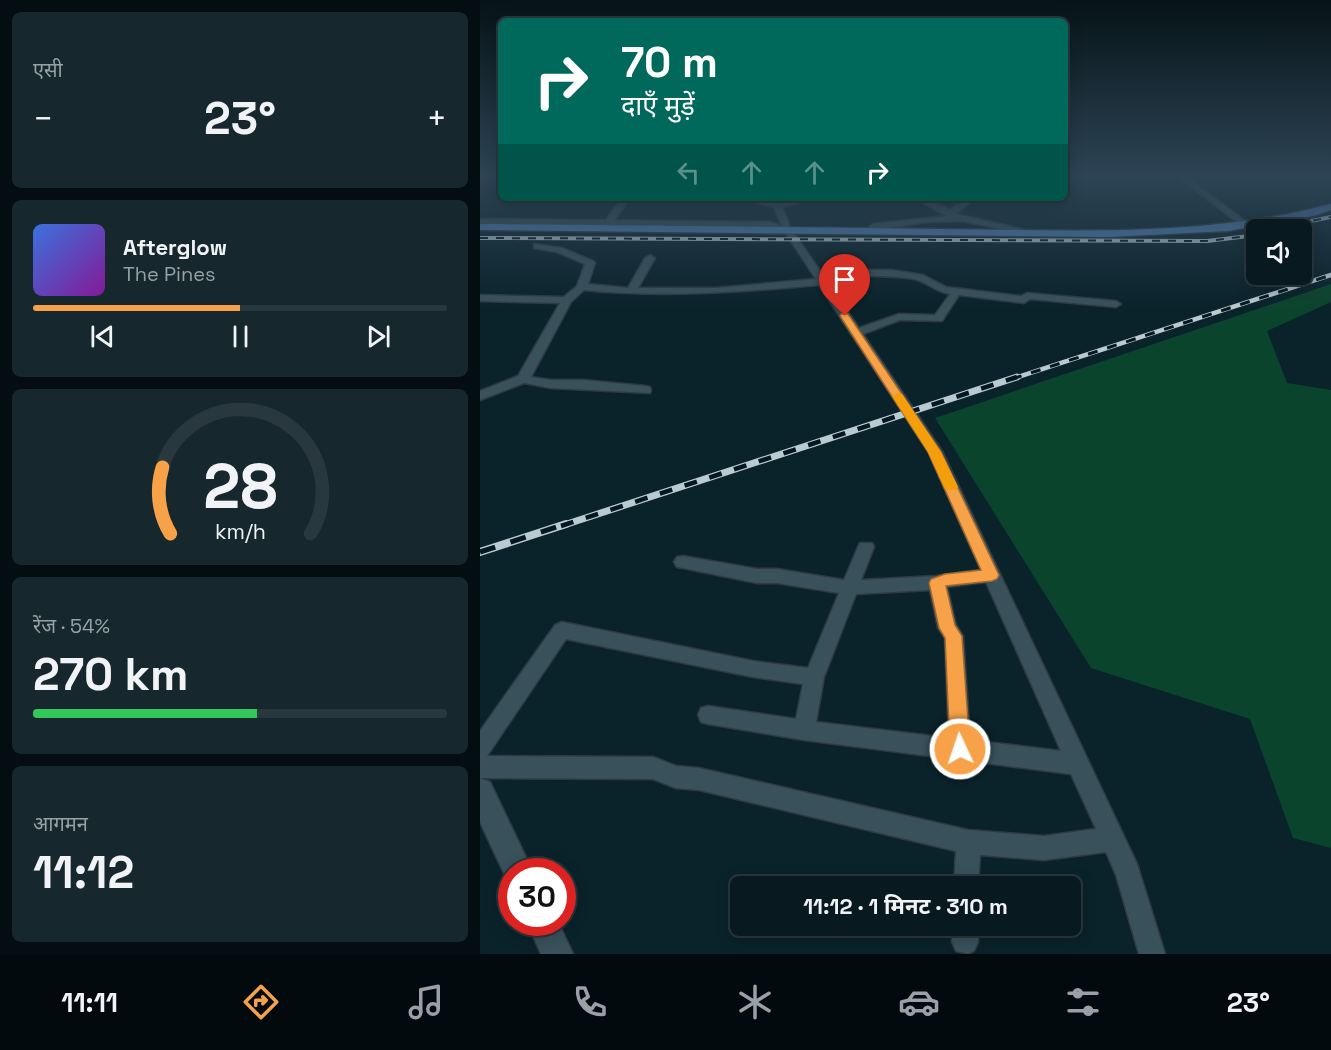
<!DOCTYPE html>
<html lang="hi">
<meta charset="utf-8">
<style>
:root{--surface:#081a20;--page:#16272d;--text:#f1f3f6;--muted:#98a1a5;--line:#29383e;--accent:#f7a248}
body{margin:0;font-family:"Space Grotesk","Noto Sans Devanagari",sans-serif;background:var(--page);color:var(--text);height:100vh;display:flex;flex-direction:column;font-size:22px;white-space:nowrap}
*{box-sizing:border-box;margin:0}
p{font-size:20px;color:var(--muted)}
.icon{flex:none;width:33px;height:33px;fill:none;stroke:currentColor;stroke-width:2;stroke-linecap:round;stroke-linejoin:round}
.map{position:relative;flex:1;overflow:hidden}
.sheet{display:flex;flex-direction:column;gap:12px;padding:12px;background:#040e12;width:480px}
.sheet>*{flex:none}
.banner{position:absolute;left:18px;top:18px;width:570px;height:183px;border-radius:9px;box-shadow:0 3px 15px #0003,0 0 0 2px var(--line);background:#00695c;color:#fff;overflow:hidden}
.tools{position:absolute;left:766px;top:219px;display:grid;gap:12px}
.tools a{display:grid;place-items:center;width:66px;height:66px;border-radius:9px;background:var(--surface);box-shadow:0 3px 15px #0003,0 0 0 2px var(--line);font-size:30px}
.speed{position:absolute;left:18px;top:858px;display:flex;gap:12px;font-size:30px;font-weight:700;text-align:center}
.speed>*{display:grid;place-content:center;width:78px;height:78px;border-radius:50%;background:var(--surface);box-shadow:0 3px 15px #0003,0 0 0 2px var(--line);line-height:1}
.speed .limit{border:9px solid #d22;background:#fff;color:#111}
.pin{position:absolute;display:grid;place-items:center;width:51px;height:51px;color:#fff;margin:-62px -26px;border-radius:50% 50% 50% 0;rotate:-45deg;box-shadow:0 0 6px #0007}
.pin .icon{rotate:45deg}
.me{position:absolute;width:66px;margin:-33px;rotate:357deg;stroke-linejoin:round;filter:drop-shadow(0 0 4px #0008)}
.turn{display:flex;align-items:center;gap:21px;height:126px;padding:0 24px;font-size:27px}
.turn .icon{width:78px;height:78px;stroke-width:2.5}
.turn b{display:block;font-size:42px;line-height:51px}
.lanes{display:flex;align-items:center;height:57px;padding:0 24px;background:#0003;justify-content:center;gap:30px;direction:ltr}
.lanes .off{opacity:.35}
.big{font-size:45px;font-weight:700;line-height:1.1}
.sheet .tile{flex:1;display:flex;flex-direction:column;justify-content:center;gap:9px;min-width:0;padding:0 21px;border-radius:9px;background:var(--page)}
.sheet .dial{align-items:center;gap:0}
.dial svg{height:156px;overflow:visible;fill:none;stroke:var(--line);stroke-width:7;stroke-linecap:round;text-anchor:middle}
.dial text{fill:var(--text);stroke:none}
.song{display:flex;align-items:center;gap:18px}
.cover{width:72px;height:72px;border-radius:9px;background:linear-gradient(135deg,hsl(220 70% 55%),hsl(290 70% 35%))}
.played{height:6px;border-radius:3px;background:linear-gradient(90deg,var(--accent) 50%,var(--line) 50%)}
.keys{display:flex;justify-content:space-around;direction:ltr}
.heat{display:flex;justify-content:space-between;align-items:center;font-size:33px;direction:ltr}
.charge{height:9px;border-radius:4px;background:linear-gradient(90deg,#34c759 54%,var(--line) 0)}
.trip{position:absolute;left:250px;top:876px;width:351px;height:60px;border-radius:9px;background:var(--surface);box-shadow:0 3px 15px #0003,0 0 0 2px var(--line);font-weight:700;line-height:60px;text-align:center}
.tabs{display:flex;height:96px;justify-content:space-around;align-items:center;background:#030a0d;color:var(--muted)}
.tabs .icon{width:42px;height:42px}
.tabs .selected{color:var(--accent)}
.tabs b{font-size:27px;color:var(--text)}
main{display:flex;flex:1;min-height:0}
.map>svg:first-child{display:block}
</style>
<main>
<section class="sheet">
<div class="tile"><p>एसी</p>
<div class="heat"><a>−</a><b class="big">23°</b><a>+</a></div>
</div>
<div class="tile">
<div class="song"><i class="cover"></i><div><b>Afterglow</b><p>The Pines</p></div></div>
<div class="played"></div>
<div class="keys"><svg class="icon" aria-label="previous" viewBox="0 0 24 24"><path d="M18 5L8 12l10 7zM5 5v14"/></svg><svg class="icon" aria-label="pause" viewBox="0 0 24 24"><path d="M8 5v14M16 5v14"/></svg><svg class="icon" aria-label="next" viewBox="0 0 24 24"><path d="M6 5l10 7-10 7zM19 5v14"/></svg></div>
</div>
<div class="tile dial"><svg viewBox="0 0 100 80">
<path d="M14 69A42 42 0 1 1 86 69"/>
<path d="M14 69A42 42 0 0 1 10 35" stroke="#f7a248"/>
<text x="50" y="56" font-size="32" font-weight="700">28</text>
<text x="50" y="72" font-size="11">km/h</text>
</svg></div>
<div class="tile"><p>रेंज · 54%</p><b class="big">270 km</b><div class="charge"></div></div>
<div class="tile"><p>आगमन</p><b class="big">11:12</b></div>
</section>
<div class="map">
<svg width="851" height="954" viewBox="0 0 851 954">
<rect width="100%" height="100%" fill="#0a222a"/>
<path fill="#0b442c" d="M851 284V302L787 331 807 383 851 390V848L813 838 770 719 611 668 455 418Z"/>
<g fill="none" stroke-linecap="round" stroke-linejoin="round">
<defs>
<g id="minor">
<path d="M12 175H21V177H13Z"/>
<path d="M696 175H704L765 221 758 223Z"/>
<path d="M142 198H150L131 225H125L124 223Z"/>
<path d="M258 198 301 202 326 198 319 203 302 207 311 229 345 278 369 270H411L443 275 466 287 541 296 547 293 636 301 641 304 636 307 550 299 544 303 479 295 462 321 420 320 383 334 462 451 657 864 685 954H659L636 875 626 852 564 860 500 855 498 886H474L476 851 219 790 196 788 173 779 0 778V731L75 625 82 622 273 661 328 668 359 593 297 583H277L203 568 197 567 194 562 197 557 203 556 277 569H297L364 580 378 547 380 543H392L394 547 381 580 456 576 501 570 448 451 339 285C261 292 183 298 104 290L91 302 51 377 71 380H103L165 386 170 387 171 390 170 393 71 388 44 383 0 400V391L38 376 80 303 0 301V295L84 297 97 286 105 264 77 252 54 248V244L82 248 113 261 115 263 108 284 148 288 165 258 170 255 175 258 158 288H235L336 279 303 229 294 207ZM370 276C391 276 413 275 434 279 447 282 456 292 470 294L455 315 419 314 379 328 348 283ZM506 582 581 751 490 740 483 636 476 625 467 587ZM450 590 458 628 465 638 469 738 336 722 344 677 376 594ZM86 639 273 677 323 684 316 719 228 706 221 708 218 715 221 722 228 724 324 740 591 774 616 829 564 836 488 830 219 768 196 766 173 757 7 756Z"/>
<path d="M435 198H446L470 210 486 198H495L476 214 545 230 540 233 483 221 447 222 393 230 389 227 393 224 467 216Z"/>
<path d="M472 926H498V942L494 951 488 954 476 951 472 942Z"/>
</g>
<g id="tertiary">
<path d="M0 219 290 222 312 229 307 232 290 228 0 225Z"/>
<path d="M0 778 10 782 53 872H32V884L28 882 0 822Z"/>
<path d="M47 922H78L93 954H61Z"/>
</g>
<path id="primary" d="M851 204V210L833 216 748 231 628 237 0 230V224C153 225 306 227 458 229 590 230 723 238 851 204Z"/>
</defs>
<use href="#minor" stroke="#2e3a41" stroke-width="3"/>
<use href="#tertiary" stroke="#2e3a41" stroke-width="3"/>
<use href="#primary" stroke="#2e3a41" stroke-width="3"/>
<use href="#minor" fill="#39515b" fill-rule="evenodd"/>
<use href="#tertiary" fill="#39515b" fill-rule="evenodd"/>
<use href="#primary" fill="#5283bc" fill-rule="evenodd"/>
<defs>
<g id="rail-far3">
<path d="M786 230 851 217"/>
<path d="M0 238 727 241 777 235"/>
</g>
<path id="rail-far2" d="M532 379 851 275"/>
<path id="rail-far1" d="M81 526 537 377"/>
<path id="rail" d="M0 552 86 524"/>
</defs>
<use href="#rail-far3" stroke="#bacad1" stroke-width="4"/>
<use href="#rail-far2" stroke="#bacad1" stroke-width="4.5"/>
<use href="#rail-far1" stroke="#bacad1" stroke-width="7"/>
<use href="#rail" stroke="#bacad1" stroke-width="8"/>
<use href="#rail-far3" stroke="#021820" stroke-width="2" stroke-dasharray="8" stroke-linecap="butt"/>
<use href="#rail-far2" stroke="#021820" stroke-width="3" stroke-dasharray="10" stroke-linecap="butt"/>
<use href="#rail-far1" stroke="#021820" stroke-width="4.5" stroke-dasharray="13" stroke-linecap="butt"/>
<use href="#rail" stroke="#021820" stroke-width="5" stroke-dasharray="16" stroke-linecap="butt"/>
</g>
<linearGradient id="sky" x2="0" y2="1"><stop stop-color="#061317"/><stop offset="0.57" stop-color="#2d4455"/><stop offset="1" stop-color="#2d4455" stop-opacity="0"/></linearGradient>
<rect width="851" height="308" fill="url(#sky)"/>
<path fill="#f7a248" stroke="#a1692f" stroke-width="1.5" d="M361 314H368L461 452 519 575 517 579 512 581 466 586 475 625 482 636 490 749 487 755 480 758 473 755 470 749 465 638 459 628 449 583 451 579 465 574 501 570 448 452 360 316Z"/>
<path fill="#f59e0b" d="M418 393 422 394 461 452 478 487 476 490H466L464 487 448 452 412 396Z"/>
</svg>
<div class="tools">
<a><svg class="icon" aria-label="sound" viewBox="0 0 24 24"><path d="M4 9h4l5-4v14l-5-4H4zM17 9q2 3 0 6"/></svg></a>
</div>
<div class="speed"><div class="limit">30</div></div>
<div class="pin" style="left:365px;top:316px;background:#d93025"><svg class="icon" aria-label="arrive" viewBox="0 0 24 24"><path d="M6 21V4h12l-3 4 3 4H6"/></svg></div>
<svg class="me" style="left:480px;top:749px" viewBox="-20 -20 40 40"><circle r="17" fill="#f7a248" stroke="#fff" stroke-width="3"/><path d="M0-11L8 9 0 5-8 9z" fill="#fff"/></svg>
<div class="trip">11:12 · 1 मिनट · 310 m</div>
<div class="banner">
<div class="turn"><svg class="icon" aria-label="right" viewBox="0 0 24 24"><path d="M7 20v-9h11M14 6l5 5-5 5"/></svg><div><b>70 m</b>दाएँ मुड़ें</div></div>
<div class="lanes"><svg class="icon off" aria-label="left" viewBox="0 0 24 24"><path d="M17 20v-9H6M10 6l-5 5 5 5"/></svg><svg class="icon off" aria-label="ahead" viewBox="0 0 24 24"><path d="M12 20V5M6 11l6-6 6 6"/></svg><svg class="icon off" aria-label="ahead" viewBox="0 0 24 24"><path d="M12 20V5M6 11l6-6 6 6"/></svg><svg class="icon" aria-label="right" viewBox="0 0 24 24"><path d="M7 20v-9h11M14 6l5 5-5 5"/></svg></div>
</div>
</div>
</main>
<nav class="tabs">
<b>11:11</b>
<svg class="icon selected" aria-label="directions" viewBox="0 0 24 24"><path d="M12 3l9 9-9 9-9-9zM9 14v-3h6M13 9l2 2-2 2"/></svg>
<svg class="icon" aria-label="music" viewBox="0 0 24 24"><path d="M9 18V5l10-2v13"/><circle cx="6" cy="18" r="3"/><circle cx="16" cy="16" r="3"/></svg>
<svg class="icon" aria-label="phone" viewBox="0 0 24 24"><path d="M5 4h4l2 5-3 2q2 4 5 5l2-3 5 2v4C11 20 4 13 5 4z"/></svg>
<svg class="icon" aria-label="climate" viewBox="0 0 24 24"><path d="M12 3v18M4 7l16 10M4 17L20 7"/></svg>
<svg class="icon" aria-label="car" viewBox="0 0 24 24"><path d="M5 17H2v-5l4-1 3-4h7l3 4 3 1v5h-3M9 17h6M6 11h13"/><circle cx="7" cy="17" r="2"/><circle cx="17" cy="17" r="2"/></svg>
<svg class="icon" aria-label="filters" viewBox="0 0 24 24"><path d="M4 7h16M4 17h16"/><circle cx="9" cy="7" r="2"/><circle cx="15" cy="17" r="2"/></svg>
<b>23°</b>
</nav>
